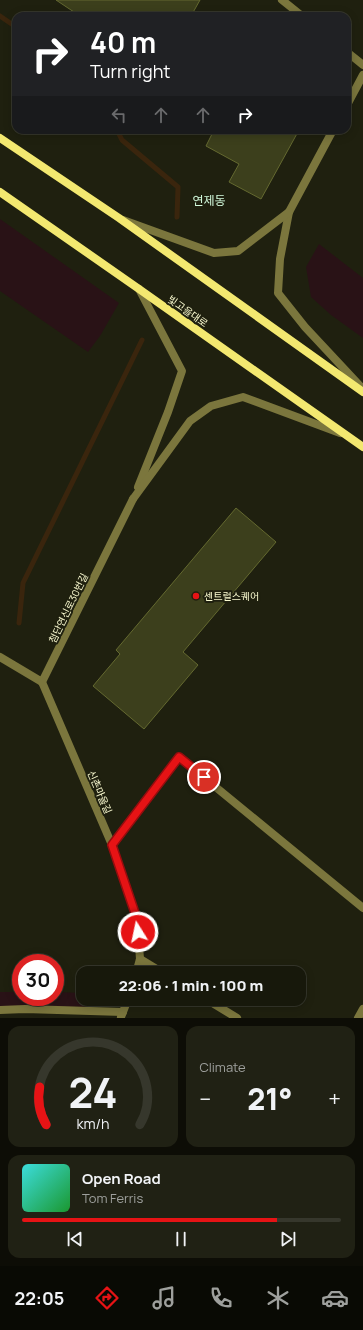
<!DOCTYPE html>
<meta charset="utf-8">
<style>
:root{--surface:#17180b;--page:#202114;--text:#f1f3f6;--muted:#9ea09d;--line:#36372c;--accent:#e61315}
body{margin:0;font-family:Manrope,"Noto Sans KR",sans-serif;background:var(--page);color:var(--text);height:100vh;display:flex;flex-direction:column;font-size:15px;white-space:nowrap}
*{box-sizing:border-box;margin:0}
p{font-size:13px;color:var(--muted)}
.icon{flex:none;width:22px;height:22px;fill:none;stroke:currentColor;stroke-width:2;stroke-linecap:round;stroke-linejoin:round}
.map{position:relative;height:1018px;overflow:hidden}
.side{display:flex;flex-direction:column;gap:8px;padding:8px;background:#0d0d06;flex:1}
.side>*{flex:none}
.banner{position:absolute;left:12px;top:12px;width:339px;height:122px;border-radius:12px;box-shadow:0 2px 10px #0003,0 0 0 1px var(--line);background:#202124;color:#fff;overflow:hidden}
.speed{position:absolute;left:12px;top:954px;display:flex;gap:8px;font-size:20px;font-weight:700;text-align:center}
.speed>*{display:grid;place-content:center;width:52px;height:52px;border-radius:50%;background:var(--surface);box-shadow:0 2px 10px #0003,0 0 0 1px var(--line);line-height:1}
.speed .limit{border:6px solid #d22;background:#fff;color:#111}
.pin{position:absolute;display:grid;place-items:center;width:34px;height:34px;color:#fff;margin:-17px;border:2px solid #fff;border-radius:50%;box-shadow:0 1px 4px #0007}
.me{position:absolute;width:44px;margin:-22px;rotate:350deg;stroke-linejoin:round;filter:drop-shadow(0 0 3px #0008)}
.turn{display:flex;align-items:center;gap:14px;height:84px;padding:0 12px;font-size:18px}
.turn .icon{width:52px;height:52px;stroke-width:2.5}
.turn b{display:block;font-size:28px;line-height:34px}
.lanes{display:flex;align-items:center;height:38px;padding:0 12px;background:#0003;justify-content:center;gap:20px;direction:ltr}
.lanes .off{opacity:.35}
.big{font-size:30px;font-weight:800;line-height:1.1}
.side .widget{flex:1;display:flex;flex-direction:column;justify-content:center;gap:6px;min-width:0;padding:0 14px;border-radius:12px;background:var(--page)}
.side .dial{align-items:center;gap:0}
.dial svg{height:104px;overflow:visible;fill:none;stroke:var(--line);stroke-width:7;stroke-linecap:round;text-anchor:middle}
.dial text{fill:var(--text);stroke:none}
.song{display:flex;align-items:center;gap:12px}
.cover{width:48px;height:48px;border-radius:6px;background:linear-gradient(135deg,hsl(180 70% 55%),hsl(130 70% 35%))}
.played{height:4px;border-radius:2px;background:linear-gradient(90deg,var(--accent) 80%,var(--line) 80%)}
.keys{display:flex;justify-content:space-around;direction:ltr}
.heat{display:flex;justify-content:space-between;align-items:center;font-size:22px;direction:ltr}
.side .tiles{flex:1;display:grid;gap:8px;grid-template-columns:1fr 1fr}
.widget:last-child{grid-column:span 2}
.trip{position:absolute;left:76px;top:966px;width:230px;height:40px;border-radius:12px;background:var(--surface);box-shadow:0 2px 10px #0003,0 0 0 1px var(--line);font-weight:800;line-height:40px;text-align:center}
.tab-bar{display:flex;height:64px;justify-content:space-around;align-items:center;background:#090a04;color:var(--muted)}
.tab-bar .icon{width:28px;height:28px}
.tab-bar .on{color:var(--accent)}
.tab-bar b{font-size:18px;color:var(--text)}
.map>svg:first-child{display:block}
</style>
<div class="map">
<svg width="363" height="1018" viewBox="0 0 363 1018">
<rect width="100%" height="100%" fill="#1f200f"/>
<g fill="#291216">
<path d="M0 219 119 303 100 336 88 352 0 291Z"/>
<path d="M319 244 363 278V338L331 315 311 297 306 267Z"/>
<path d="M0 992H21V997H55V992L83 993V999H99L100 1001 92 1007 0 1006Z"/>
</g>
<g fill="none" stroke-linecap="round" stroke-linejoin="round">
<g stroke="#3a250d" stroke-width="5">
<path d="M0 16 16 27"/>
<path d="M117 130 122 140 178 187 177 217"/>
<path d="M19 623 23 583 142 340"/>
</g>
</g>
<g fill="#3c3f1c" stroke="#646930">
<path d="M56 0H200L191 16H80Z"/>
<path d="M214 130H299L261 199 229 182 239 164 206 146Z"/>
<path d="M236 508 276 542 183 652 198 665 144 729 93 686 120 654 116 650Z"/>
</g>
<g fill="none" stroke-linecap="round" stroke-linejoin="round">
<g stroke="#7b763d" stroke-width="8">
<path d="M0 657 42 682 133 499"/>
<path d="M42 682 112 845 137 919 140 959 136 973"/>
<path d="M112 845 179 757 363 908"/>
<path d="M140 959 163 973"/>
<path d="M206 999 237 1018"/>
<path d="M0 1010 25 1009 123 1012"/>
<path d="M121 1017 128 999"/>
<path d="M358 1018 363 1009"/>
</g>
<g stroke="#7b763d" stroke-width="8">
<path d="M282 0 302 16"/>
<path d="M347 52 363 65"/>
<path d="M347 105 363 75"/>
<path d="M333 130 289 212 280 259 278 293 305 327 363 389"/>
<path d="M123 220 214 253 238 251 289 212"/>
<path d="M138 487 168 412 182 371 139 289"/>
<path d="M133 499 190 421 211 406 243 397 340 433"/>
</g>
<g stroke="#f3e870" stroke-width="8">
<path d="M0 138 119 218 363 392"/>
<path d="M0 192 139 289 363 447"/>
</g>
</g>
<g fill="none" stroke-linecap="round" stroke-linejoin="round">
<defs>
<path id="route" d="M138 932 137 919 112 845 179 757 204 777"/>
</defs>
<use href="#route" stroke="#960c0e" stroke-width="10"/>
<use href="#route" stroke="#e61315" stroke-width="7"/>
</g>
<circle fill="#e61315" stroke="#1f200f" stroke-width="1.5" cx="196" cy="596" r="4"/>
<g text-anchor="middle" stroke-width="4" stroke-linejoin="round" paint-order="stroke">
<g font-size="10" fill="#fbfbd1" stroke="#1f200f">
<text transform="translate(188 311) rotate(35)" y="4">빛고을대로</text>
<text transform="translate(68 608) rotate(-64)" y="4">첨단연신로30번길</text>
<text transform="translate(100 792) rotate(67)" y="4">신촌마을길</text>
</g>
<g font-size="10" fill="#fbfbd1" stroke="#1f200f" text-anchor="start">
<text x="204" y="600">센트럴스퀘어</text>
</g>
<g font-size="12" fill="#d3fbdd" stroke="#1f200f">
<text x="209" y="205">연제동</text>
</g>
</g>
</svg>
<div class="speed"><div class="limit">30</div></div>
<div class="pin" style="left:204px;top:777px;background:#d93025"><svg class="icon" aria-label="arrive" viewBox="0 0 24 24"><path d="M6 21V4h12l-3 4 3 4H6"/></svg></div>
<svg class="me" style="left:138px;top:932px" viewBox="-20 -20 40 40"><circle r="17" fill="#e61315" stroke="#fff" stroke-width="3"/><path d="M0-11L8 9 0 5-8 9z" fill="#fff"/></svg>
<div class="trip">22:06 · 1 min · 100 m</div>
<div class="banner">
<div class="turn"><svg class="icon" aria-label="right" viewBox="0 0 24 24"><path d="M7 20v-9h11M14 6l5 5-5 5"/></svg><div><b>40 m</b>Turn right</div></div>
<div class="lanes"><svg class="icon off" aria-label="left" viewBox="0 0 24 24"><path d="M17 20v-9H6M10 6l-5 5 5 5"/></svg><svg class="icon off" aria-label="ahead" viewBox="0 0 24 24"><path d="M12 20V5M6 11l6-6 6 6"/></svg><svg class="icon off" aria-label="ahead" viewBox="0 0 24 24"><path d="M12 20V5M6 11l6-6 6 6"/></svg><svg class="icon" aria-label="right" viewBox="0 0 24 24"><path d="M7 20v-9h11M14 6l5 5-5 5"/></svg></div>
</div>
</div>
<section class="side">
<div class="tiles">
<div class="widget dial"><svg viewBox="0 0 100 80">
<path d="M14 69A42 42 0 1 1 86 69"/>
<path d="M14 69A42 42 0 0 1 9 40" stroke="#e61315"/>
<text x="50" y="56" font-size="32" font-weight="700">24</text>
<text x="50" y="72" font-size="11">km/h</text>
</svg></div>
<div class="widget"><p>Climate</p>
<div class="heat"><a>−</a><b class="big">21°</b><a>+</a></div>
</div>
<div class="widget">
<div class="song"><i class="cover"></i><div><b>Open Road</b><p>Tom Ferris</p></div></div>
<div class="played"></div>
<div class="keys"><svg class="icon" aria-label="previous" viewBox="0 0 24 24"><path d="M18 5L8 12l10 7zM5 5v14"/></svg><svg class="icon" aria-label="pause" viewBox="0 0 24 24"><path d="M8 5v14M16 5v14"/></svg><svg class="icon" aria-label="next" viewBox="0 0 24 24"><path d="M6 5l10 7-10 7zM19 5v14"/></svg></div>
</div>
</div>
</section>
<nav class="tab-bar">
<b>22:05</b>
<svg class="icon on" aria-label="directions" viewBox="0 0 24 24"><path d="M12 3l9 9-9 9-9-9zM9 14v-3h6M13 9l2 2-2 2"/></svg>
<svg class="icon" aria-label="music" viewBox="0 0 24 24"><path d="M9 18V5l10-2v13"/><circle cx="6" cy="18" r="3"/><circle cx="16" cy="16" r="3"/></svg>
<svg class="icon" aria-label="phone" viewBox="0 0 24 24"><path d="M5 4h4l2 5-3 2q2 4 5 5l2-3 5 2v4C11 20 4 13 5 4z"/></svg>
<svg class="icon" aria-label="climate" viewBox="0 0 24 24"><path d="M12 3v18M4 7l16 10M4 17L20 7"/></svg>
<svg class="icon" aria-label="car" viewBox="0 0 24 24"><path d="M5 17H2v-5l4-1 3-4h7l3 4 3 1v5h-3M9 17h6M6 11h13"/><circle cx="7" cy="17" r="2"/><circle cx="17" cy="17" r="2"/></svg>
</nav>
